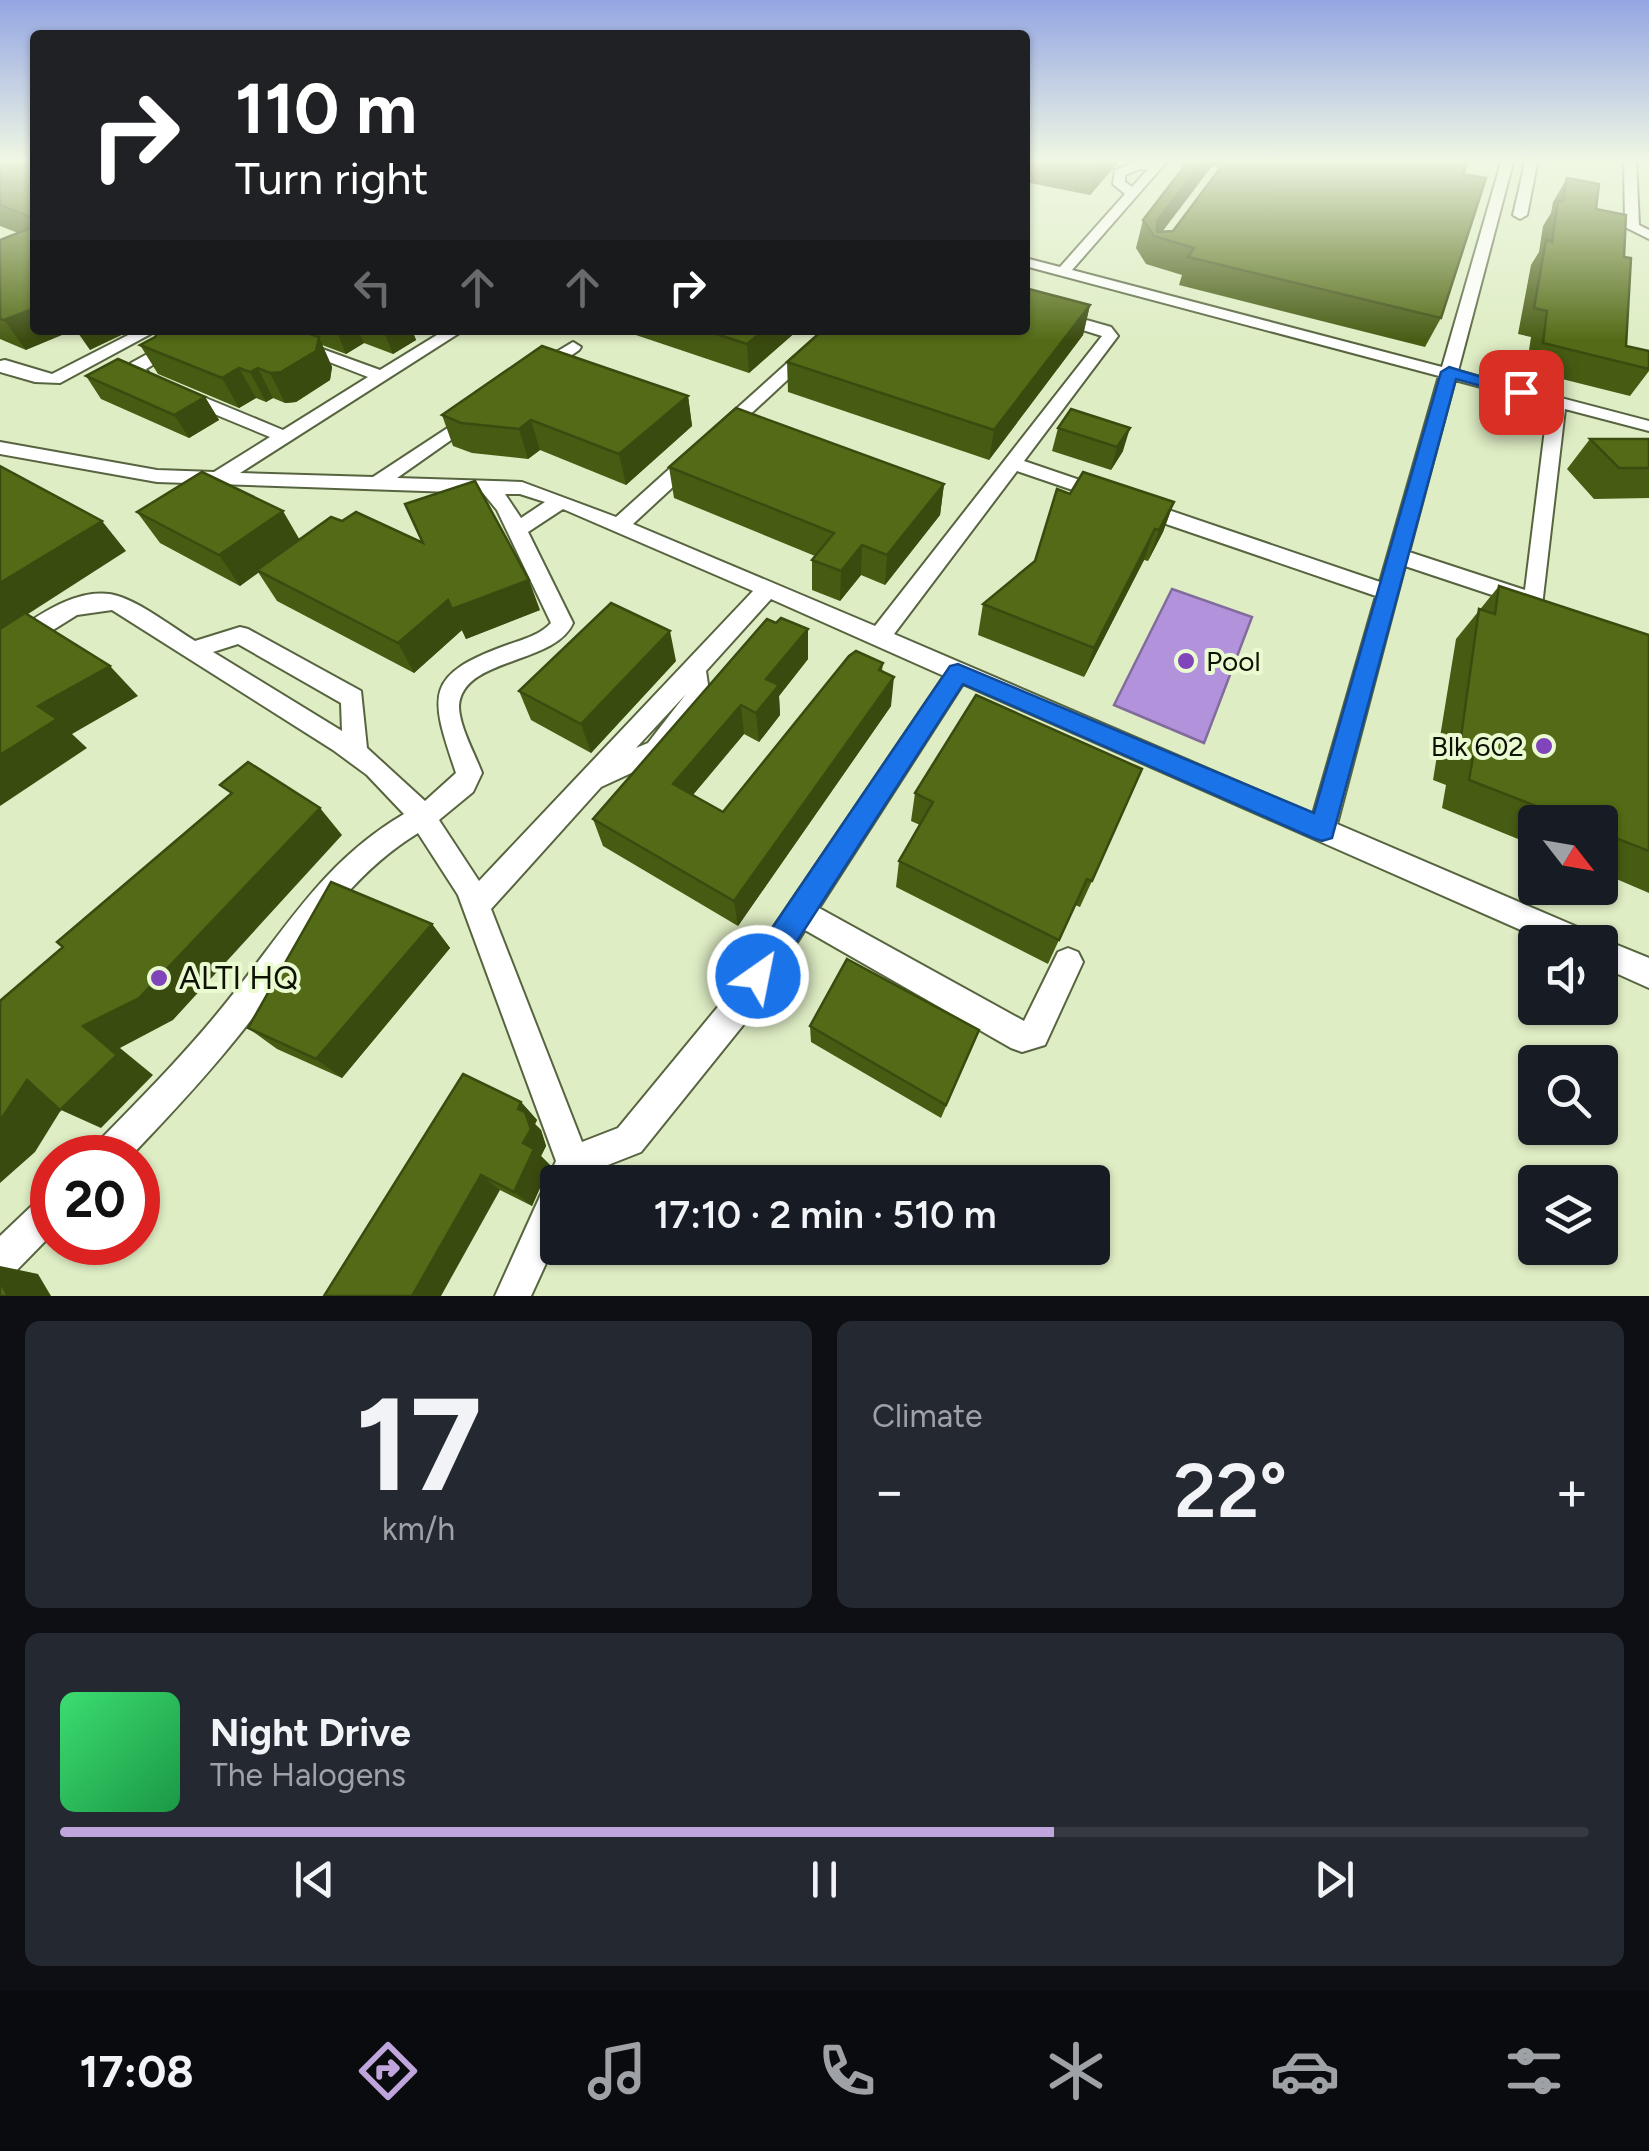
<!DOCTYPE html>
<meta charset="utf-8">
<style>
:root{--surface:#171b24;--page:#242831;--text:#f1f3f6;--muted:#9ea1a6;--line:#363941;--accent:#bfa5db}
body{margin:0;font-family:Figtree,sans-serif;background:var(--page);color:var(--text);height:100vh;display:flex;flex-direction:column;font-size:38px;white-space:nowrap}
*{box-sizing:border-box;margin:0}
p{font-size:32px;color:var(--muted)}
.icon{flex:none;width:55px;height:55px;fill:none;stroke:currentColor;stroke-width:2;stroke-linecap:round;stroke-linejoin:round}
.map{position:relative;height:1296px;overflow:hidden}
.side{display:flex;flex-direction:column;gap:25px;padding:25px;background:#0d0f14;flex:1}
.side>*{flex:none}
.banner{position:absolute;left:30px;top:30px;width:1000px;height:305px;border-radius:10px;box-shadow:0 2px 8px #0004;background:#202124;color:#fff;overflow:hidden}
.needle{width:65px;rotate:121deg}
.fabs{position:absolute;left:1518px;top:805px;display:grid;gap:20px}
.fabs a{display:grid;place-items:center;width:100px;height:100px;border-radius:10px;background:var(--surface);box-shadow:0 2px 8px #0004;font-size:50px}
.speed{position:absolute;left:30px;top:1135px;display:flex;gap:20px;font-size:50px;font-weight:700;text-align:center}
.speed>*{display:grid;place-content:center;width:130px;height:130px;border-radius:50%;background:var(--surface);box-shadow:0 2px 8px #0004;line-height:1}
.speed .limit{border:15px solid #d22;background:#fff;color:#111}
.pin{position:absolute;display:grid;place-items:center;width:85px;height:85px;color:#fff;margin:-42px;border-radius:20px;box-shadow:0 5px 15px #0006}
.me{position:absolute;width:110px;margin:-55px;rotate:33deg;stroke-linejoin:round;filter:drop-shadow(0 0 8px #0008)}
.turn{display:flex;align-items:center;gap:35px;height:210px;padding:0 40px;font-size:45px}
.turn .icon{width:130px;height:130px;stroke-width:2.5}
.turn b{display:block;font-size:70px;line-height:85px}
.lanes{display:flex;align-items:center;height:95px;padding:0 40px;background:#0003;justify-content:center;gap:50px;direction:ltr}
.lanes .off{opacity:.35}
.big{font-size:75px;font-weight:600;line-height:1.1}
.side .widget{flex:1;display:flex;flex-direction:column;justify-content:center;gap:15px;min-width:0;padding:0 35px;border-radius:15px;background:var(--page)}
.side .dial{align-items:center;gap:0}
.dial b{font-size:130px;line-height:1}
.song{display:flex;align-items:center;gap:30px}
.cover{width:120px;height:120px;border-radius:15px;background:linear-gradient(135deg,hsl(140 70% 55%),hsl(140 70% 35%))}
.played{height:10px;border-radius:5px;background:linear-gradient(90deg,var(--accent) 65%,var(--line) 65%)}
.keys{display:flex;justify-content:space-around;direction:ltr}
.heat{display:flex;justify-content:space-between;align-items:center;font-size:55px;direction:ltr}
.side .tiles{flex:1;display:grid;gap:25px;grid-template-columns:1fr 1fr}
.widget:last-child{grid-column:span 2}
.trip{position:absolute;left:540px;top:1165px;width:570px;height:100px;border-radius:10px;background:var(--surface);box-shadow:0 2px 8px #0004;font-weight:600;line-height:100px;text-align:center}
.tab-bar{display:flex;height:160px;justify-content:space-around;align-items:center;background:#090b0e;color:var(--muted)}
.tab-bar .icon{width:70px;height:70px}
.tab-bar .selected{color:var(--accent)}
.tab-bar b{font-size:45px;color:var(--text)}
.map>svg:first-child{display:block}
</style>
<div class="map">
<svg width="1649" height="1296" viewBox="0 0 1649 1296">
<rect width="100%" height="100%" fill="#deedc4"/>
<path fill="#b392dc" stroke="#826c9c" stroke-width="2.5" d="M1172 589 1252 617 1204 743 1114 705Z"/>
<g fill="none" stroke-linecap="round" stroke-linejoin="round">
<defs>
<g id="minor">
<path d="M1169 159 1072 270 1442 367 1502 159H1514L1458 371 1649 421V431L1565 409 1542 606 1534 609 1405 566 1337 824 1589 932 1593 941 1600 938 1649 958V988L1600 966V942H1548L963 684 819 908 1024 1021 1058 952 1068 948 1078 952 1083 962 1045 1045 1022 1052 1011 1048 805 930 748 1019 641 1152 585 1174 581 1182H558V1237L531 1296H495L556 1161 458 895 418 833C343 879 304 951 251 1020 214 1068 172 1113 129 1158H90L94 1146C139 1100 185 1054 225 1004 285 931 321 863 404 814L367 775 333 750 112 610 77 615 0 663V642C32 620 79 582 121 597 146 606 172 627 195 641L240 627 248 629 361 691 367 748 425 801 456 773C430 695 422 675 510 644 525 639 541 634 551 623L497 510 483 493 157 482 0 454V442L157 470 214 472 270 437 137 382 129 367 131 363 191 330H211L146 369 150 375 283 430 368 377 247 330H270L380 370 445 330H464L240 473 373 477 472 412 481 417 478 421 397 478 522 482 616 517 687 453H701V461L633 524 875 626 1102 336 1025 312V302L1030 304 1111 327 1118 336 1024 461 1109 490 1112 494 1102 500 1017 471 894 634 1313 814 1376 596 1134 513 1131 508 1134 503H1148L1380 582 1439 376 1025 266V258L1060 267 1125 194 1113 184 1115 170 1138 161ZM1140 169H1148L1132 187 1125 182V175ZM1455 380 1548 405 1525 590 1409 552ZM505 494H520L545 502 521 518ZM563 509 753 591 479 881 439 820 473 792 482 773C475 754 459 726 459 706 462 657 555 665 573 623L528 532ZM771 599 944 676 726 997 618 1128 582 1142 491 909 601 787 666 757 710 698 706 671ZM238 644 341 703 342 731 213 652ZM686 694 648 743 636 748Z"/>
<path d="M1526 159H1538L1527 215 1520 219 1513 215Z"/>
<path d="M1624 159H1636L1639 225 1649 230V239L1625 227Z"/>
<path d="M138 330H158L60 383 35 382 0 372V361L5 360 52 374Z"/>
<path d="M824 330H841L727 436H715V428Z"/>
<path d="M573 342 581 347 579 350 545 374H533V366Z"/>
<path d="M52 1193V1234L13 1274 0 1279V1236L40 1198Z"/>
</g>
</defs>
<use href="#minor" stroke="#576440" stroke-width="4"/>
<use href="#minor" fill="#fff" fill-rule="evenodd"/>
</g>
<g fill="#475c13" fill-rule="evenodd">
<path d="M0 159H35V330L26 350 0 339V240L18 233 0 226Z"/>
<path d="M1025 159H1121L1090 195 1025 182Z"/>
<path d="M1190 159H1469L1463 174 1441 318 1425 347 1179 285 1182 275 1146 264 1136 248 1143 220ZM1212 166 1220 168 1173 231 1162 232Z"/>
<path d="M1567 178 1596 209 1624 257 1626 346 1649 351V371L1630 396 1526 370 1531 337 1518 334 1531 265 1539 252 1543 226 1551 213 1553 202Z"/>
<path d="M1090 305 1083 335 989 460 788 392 787 362Z"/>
<path d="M160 330H412L416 340 393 354 364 343 346 354 322 345 332 367 330 380 296 402 285 403 273 398 266 402 256 398 239 408 158 374 140 345 155 337Z"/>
<path d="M621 330H798L749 373Z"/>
<path d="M86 376 205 397 219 420 189 438 101 399Z"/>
<path d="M688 396 692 426 626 485 540 450 528 459 472 453 453 446 442 415Z"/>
<path d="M1071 409 1123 451 1111 470 1052 451 1058 428Z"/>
<path d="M1590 439H1649V498L1594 499 1567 469Z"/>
<path d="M669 467 944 484 940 515 885 585 861 575 840 601 812 590V560L815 556 674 498Z"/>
<path d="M1070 494 1174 502 1163 532 1148 561 1144 560 1084 677 978 635 983 604 1035 561Z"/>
<path d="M137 512 300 539 540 610 466 639 462 630 414 673 277 601 258 572 240 586 160 543Z"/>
<path d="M1499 586 1649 635V893L1600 872V822H1535V846L1442 808 1446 785 1433 780 1456 639Z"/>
<path d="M808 629V659L779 696 780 715 759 742 744 734 693 795 723 812 883 663 882 671 891 706 738 926 603 846 593 819Z"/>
<path d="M676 661 591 753 531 720 519 691Z"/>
<path d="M915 793 1092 881 1080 907 1075 905 1048 964 896 887 899 861 920 825 911 821Z"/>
<path d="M432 924 450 948 342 1078 277 1049 248 1028Z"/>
<path d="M810 1026 979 1030 941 1118 811 1042Z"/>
<path d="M521 1102 537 1120 535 1124 541 1130 546 1146 541 1156 550 1165 532 1206 500 1190 324 1296Z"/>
</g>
<g fill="#3a4b0f">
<path d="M1105 159H1121L1090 195 1095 170Z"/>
<path d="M1205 159H1214L1212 166 1158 237 1157 221Z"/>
<path d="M1090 305 1083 335 989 460 994 430Z"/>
<path d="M35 308V330H74L26 350 4 320Z"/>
<path d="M76 330H132L90 350Z"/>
<path d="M339 330H358L364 343 346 354 337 332Z"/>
<path d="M387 330H412L416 340 393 354 384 332Z"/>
<path d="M764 330H798L749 373 747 344Z"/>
<path d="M319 337 332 367 330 380 296 402 285 403 270 373Z"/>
<path d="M239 368 256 398 239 408 222 378Z"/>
<path d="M258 368 273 398 266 402 250 372Z"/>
<path d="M688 396 692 426 626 485 619 454Z"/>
<path d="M205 397 219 420 189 438 174 415Z"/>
<path d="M531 420 540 450 528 459 519 429Z"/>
<path d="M1130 428 1123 451 1111 470 1117 447Z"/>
<path d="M944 484 940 515 885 585 887 555Z"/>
<path d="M1174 502 1163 532 1148 561 1159 530Z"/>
<path d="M283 511 301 542 240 586 219 555Z"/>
<path d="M102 521 126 551 0 632V583Z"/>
<path d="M1155 529 1144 560 1084 677 1094 648Z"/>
<path d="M862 545 861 575 840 601 841 571Z"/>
<path d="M529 580 540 610 466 639 452 609Z"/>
<path d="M448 600 462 630 414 673 398 643Z"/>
<path d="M808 629V659L779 696 780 715 759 742 756 713 766 679Z"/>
<path d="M670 631 676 661 591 753 581 724Z"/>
<path d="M110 666 138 696 72 734 87 748 0 806V755L38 706Z"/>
<path d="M894 677 891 706 738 926 734 901Z"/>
<path d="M741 705 744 734 679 811 673 784Z"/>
<path d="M320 808 342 835 173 1020 120 1048 153 1075 101 1128 61 1110 35 1152 0 1183V1121L27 1080Z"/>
<path d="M432 924 450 948 342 1078 316 1059Z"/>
<path d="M521 1102 537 1120 535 1124 541 1130 546 1146 541 1156 550 1165 532 1206 514 1192 523 1143 518 1109Z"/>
<path d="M481 1175 500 1190 441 1296H412Z"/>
<path d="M0 1266 38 1274 51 1296H8L0 1282Z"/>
</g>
<g fill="#536b16" stroke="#3a4b0f" stroke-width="2.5">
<path d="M0 159H35V219L0 205Z"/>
<path d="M1039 159H1105L1095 170Z"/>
<path d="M1190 159H1205L1157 221V232L1173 231 1227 159H1469L1463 174 1486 178 1441 318 1188 257 1194 248 1154 236 1143 220Z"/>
<path d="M1567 178 1599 184 1596 209 1626 215 1624 257 1631 258 1626 346 1649 351V369L1543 343 1547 311 1534 308 1546 240 1552 242 1558 201 1563 202Z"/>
<path d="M35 226V308L4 320 0 319V240Z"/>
<path d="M1025 288 1090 305 994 430 787 362 823 330H1025Z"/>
<path d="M160 330H299L319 337 316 351 281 372 270 373 258 368 250 372 239 368 222 378 140 345 155 337Z"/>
<path d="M704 330H764L747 344Z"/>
<path d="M542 346 688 396 619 454 531 420 519 429 461 423 442 415Z"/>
<path d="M118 359 205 397 174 415 86 376Z"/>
<path d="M736 408 944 484 887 555 862 545 841 571 812 560 834 533 669 467Z"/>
<path d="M1071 409 1130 428 1117 447 1058 428Z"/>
<path d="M1590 439H1649V468H1619Z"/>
<path d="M0 466 102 521 0 583Z"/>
<path d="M202 472 283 511 219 555 137 512Z"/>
<path d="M1083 472 1174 502 1159 530 1155 529 1094 648 983 604 1035 561 1057 489 1070 494Z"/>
<path d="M475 481 529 580 452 609 448 600 398 643 257 570 331 517 342 521 356 512 423 543 405 504Z"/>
<path d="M1499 586 1649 635V851L1600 832V822H1577L1469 780 1473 757 1459 751 1479 609 1495 614Z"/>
<path d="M611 603 670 631 581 724 519 691Z"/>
<path d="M25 613 110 666 38 706 57 719 0 755V629Z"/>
<path d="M781 618 808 629 766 679 779 685 756 713 741 705 673 784 723 812 849 656 856 651 883 663 879 670 894 677 734 901 593 819 767 619 776 623Z"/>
<path d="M976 695 1142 769 1092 881 1087 879 1059 940 899 861 933 802 915 793Z"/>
<path d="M248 762 320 808 139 998 83 1026 117 1055 60 1110 27 1080 0 1121V1001L63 947 57 942 232 793 220 785Z"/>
<path d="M331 882 432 924 316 1059 248 1028Z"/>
<path d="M847 959 979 1030 946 1105 810 1026Z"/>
<path d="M463 1074 521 1102 518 1109 525 1112 531 1129 523 1143 534 1149 514 1192 481 1175 412 1296H324Z"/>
<path d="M0 1282 8 1296H0Z"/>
</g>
<linearGradient id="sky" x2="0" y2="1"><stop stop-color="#93a6e3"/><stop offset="0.47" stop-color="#f0f7e4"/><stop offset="1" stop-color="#f0f7e4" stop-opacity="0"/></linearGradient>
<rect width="1649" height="341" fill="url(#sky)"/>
<path fill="#1a73e8" stroke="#114b97" stroke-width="2.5" d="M1449 367 1530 392 1521 397 1456 379 1332 838 1322 841 1313 838 963 684 768 986 758 990 747 986 743 976 747 965 950 666 958 664 1314 813 1441 372Z"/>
<g fill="#8145bb" stroke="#ebfbd1" stroke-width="4">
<circle cx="1186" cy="661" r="10"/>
<circle cx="1544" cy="746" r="10"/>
<circle cx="159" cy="978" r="10"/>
</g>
<g text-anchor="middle" stroke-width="8" stroke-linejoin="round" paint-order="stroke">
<g font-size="28" fill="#0e1205" stroke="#ebfbd1" text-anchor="start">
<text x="1206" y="671">Pool</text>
<text x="1524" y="756" text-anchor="end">Blk 602</text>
</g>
<g font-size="32" fill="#0e1205" stroke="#ebfbd1" text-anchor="start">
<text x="179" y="989">ALTI HQ</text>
</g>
</g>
</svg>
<div class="fabs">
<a><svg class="needle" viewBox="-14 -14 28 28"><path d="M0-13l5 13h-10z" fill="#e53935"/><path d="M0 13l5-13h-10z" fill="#9ea1a6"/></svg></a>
<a><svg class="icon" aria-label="sound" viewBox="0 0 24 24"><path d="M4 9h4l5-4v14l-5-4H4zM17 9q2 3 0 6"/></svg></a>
<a><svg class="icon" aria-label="search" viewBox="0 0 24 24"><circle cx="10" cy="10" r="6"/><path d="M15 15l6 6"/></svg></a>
<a><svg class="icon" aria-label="layers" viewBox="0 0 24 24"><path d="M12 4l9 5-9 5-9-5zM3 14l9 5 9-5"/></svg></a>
</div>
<div class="speed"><div class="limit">20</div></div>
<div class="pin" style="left:1521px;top:392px;background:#d93025"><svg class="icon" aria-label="arrive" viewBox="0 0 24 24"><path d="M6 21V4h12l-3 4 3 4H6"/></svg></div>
<svg class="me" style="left:758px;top:976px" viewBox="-20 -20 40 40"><circle r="17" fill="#1a73e8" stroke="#fff" stroke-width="3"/><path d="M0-11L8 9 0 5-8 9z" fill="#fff"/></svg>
<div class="trip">17:10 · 2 min · 510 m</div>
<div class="banner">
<div class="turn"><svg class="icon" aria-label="right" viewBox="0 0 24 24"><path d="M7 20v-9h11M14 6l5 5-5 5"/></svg><div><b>110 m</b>Turn right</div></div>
<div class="lanes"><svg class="icon off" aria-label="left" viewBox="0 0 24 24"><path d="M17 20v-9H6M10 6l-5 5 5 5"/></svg><svg class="icon off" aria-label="ahead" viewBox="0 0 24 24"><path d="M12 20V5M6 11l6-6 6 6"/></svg><svg class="icon off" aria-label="ahead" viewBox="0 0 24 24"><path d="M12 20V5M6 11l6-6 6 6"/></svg><svg class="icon" aria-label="right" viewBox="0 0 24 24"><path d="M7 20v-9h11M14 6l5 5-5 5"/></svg></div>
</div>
</div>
<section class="side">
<div class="tiles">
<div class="widget dial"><b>17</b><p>km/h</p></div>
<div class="widget"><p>Climate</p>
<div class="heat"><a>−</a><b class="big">22°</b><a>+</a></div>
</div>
<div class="widget">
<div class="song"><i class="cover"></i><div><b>Night Drive</b><p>The Halogens</p></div></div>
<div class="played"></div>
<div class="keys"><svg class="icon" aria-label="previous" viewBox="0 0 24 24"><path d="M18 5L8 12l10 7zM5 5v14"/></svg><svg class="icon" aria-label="pause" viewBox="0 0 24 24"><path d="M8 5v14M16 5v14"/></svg><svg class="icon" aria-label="next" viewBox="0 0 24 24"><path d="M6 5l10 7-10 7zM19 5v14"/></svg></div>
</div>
</div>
</section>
<nav class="tab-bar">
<b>17:08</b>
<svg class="icon selected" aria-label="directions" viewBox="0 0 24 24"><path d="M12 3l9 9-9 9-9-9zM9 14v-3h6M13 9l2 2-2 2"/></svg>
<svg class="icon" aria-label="music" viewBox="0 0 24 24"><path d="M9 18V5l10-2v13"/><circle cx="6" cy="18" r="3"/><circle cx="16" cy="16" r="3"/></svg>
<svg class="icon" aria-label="phone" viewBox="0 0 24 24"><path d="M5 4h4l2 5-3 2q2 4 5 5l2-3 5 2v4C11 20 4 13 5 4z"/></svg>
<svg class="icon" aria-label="climate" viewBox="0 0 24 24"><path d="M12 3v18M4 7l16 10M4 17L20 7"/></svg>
<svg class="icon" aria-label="car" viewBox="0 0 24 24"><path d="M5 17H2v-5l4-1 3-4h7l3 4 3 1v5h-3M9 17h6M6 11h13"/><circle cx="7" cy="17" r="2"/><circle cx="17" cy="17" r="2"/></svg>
<svg class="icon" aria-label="filters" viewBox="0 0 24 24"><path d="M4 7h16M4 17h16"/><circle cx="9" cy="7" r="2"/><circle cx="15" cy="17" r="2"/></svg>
</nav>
